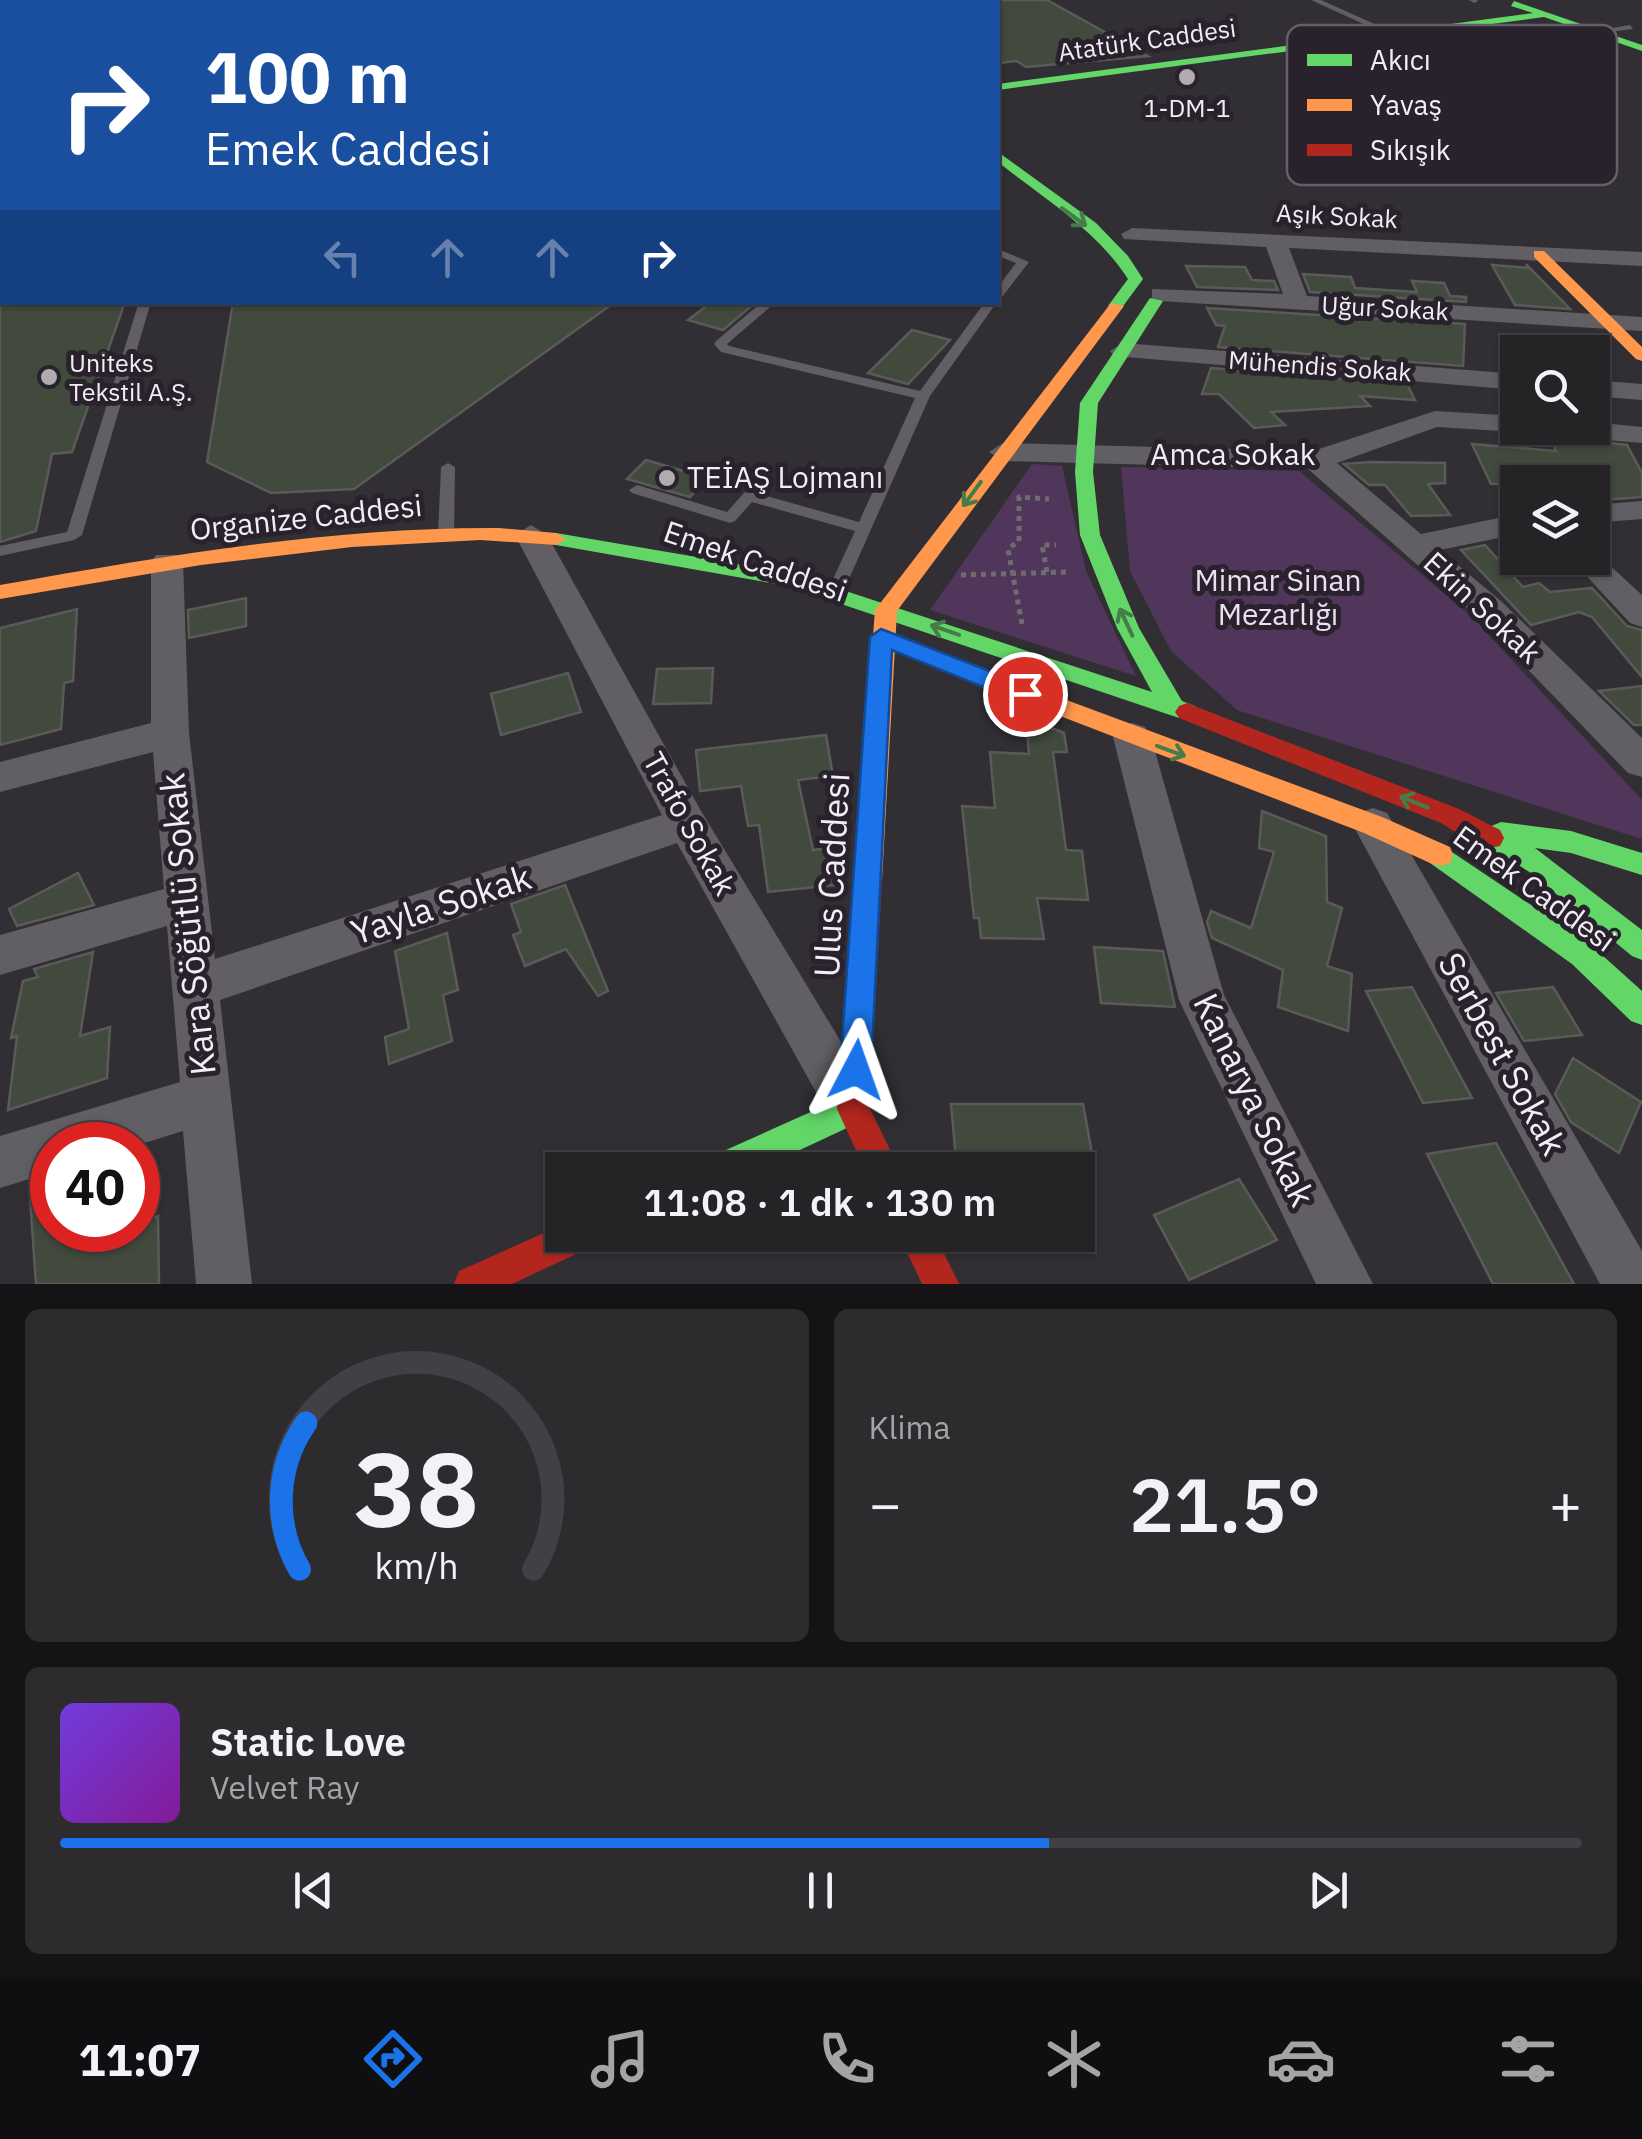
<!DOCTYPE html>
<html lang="tr">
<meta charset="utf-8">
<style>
:root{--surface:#262327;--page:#2e2b2f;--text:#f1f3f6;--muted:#a4a4a7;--line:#424044;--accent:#1a73e8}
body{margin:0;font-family:"IBM Plex Sans",sans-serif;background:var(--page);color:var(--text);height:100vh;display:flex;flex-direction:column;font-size:38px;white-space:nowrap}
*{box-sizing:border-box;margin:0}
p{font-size:32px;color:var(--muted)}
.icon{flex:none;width:55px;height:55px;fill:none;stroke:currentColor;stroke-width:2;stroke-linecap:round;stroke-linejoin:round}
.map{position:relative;height:1284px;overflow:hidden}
.panel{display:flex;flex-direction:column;gap:25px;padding:25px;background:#151315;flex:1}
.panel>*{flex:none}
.hud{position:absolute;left:0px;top:0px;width:1000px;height:305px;box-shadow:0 2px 8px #0004,0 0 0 2px var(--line);background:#1a4fa0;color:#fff;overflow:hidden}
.fabs{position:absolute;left:1500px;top:335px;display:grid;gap:20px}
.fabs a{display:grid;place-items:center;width:110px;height:110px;border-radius:0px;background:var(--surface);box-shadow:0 2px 8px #0004,0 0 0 2px var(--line);font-size:50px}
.speed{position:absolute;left:30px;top:1122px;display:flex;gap:20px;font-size:50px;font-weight:700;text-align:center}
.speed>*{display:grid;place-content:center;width:130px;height:130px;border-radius:50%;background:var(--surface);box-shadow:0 2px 8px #0004,0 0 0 2px var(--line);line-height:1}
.speed .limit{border:15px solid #d22;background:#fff;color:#111}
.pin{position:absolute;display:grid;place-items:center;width:85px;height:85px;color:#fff;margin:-42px;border:5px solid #fff;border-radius:50%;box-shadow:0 2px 10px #0007}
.me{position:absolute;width:110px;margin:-55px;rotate:4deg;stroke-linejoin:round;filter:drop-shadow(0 0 8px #0008)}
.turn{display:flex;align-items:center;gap:35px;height:210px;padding:0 40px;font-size:45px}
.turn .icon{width:130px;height:130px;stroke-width:2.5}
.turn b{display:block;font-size:70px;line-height:85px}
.lanes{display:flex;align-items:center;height:95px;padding:0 40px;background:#0003;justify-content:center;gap:50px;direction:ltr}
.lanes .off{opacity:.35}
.big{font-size:75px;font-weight:600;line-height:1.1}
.panel .widget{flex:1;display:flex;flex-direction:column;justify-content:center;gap:15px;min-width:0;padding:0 35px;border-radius:15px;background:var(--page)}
.panel .dial{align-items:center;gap:0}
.dial svg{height:260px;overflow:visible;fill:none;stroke:var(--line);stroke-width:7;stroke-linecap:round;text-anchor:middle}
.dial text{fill:var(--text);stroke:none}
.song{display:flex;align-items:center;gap:30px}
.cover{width:120px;height:120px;border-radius:15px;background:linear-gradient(135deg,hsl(260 70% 55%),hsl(290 70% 35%))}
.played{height:10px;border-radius:5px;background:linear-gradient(90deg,var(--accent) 65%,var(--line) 65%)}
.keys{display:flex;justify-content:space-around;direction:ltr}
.heat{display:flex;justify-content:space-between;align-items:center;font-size:55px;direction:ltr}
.panel .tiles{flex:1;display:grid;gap:25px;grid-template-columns:1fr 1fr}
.widget:last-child{grid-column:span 2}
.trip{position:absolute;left:545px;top:1152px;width:550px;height:100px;border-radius:0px;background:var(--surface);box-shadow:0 2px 8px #0004,0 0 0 2px var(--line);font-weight:600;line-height:100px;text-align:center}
.tab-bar{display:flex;height:160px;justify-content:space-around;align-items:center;background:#0f0e10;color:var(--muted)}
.tab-bar .icon{width:70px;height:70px}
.tab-bar .on{color:var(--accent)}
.tab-bar b{font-size:45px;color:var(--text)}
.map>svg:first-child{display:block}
</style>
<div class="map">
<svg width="1642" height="1284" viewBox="0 0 1642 1284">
<rect width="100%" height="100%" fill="#322f34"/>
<g fill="#50365b">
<path d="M1032 464 1062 466 1086 571 1136 676 930 610Z"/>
<path d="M1121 467 1299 471 1471 616 1642 800V839L1237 710 1171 651 1130 571Z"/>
</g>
<g fill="#414a3d" stroke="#5a5a59" stroke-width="2.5">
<path d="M998 0H1047L1148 56 1026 67 1017 61 998 63Z"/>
<path d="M1526 264 1570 309 1515 305 1492 265 1528 268Z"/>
<path d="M1186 266 1245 267 1252 280 1274 281 1278 290 1197 287Z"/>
<path d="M1303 274 1351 277 1355 288 1417 292 1412 281 1444 283 1450 296 1466 297V302L1310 292Z"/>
<path d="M0 302H125L72 452 52 454 36 531 0 542Z"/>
<path d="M233 302H615L354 489 271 493 207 462Z"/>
<path d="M712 302H756L723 330 688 320Z"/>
<path d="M1207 308 1465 324 1463 366 1218 347 1225 326 1216 325Z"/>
<path d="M912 330 950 340 908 384 868 373Z"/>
<path d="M1211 368 1407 384 1415 400 1360 396 1370 406 1271 412 1285 425 1254 428 1219 394H1202Z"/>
<path d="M1550 436 1627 445 1642 473V497L1592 501V482L1491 484 1472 444 1556 451Z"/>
<path d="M646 460 707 478 690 497 627 479Z"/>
<path d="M1370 462 1445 463V483L1428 484 1450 515 1411 516 1385 485H1369L1344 464Z"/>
<path d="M1485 545 1523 587 1539 583 1550 592 1592 588 1627 626 1642 630V677L1592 617 1579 612 1531 625 1461 550Z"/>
<path d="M246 598V626L189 638 188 610Z"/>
<path d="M77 609 73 681 64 683 61 729 0 745V628Z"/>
<path d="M713 668 711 703 653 704 657 669Z"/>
<path d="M568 673 581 712 501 735 491 694Z"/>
<path d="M1642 686V725H1634L1599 691Z"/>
<path d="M1026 718 1064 733 1067 752H1053L1066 850 1082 851 1088 900 1037 898 1044 939 981 938 979 918H974L962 806 995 808 990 752 1029 754Z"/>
<path d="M826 735 833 776 798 780 813 850 837 847 834 885 768 892 759 825 748 826 741 786 700 791 696 750Z"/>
<path d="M1262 811 1326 836 1327 902 1342 908 1327 966 1352 974 1348 1031 1278 1007 1283 970 1212 938 1207 922 1211 911 1251 928 1274 852 1259 848Z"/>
<path d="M78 873 94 905 17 926 9 909Z"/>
<path d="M565 885 608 991 598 996 566 949 525 966 513 935 521 932 511 904Z"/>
<path d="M447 933 458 990 443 995 452 1041 389 1064 385 1037 409 1029 395 951Z"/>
<path d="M1094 947 1163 951 1175 1007 1101 1003Z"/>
<path d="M93 952 80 1036 110 1027 107 1078 8 1110 17 1036 11 1038 23 981 38 977 34 969Z"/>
<path d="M1412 987 1472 1098 1423 1103 1366 991Z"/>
<path d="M1553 987 1582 1035 1524 1041 1496 993Z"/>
<path d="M1573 1058 1641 1102 1619 1153 1571 1122 1555 1094Z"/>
<path d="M951 1104H1083L1095 1170H957Z"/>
<path d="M1496 1143 1574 1284H1493L1427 1154Z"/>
<path d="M52 1176V1230H98V1239L122 1230H138V1224L158 1216 159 1284H36L29 1183Z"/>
<path d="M1239 1179 1277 1240 1189 1280 1154 1215Z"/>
</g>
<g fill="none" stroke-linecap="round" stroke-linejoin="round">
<g stroke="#6f6c70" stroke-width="5" stroke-dasharray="5 5" stroke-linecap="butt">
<path d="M1047 572 1042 545H1056"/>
<path d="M961 575 1068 572"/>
<path d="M1022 624 1008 549 1019 541V497L1049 499"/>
</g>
<g fill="#625f64" fill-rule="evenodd">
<path d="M303 0H311V2H304Z"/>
<path d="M895 0H904L906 2H898Z"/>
<path d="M1311 0H1321L1399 35 1392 37Z"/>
<path d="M1469 0H1477L1478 1 1474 3Z"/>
<rect x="0" y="25" width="2" height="4"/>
<path d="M1630 25 1633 29 1593 34 1589 32Z"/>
<rect x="0" y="57" width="2" height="5"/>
<rect x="0" y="162" width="2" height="6"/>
<rect x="0" y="226" width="2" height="6"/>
<path d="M998 249 1029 262 1002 297 998 298V287L1016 263 998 256Z"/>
<path d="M139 302H151L82 535 74 540 0 556V546L67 532Z"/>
<path d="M762 302H776L727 344 729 346 920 391 985 302H997L930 396 849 579 836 596 830 598 822 592 834 577 855 531 752 502 735 521 730 523 632 493 629 490 637 485 727 512 744 493 749 491 859 522 915 398 721 352 714 344 716 341Z"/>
<path d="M448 463 455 467 454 535 446 540 438 535 441 467Z"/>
</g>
<g fill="#625f64" fill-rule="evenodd">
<path d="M1132 228 1642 252V266L1289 248 1307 296 1642 317V331L1160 301 1152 299V289L1283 294 1266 247 1124 239 1121 234Z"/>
<path d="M1123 343 1518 374V390L1114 356 1110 351Z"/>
<path d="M1592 380 1642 384V400L1592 396Z"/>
<path d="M1435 411 1518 416V428H1530L1518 432 1437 427 1337 463 1421 534 1518 514V534L1440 550 1502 602 1642 738V777L1628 773 1478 618 1308 469 1003 461 989 452 1003 443 1313 451Z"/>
<path d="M1592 422 1642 427V443L1558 436 1544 428H1592Z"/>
<path d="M1642 501V519L1592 523V505Z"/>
<path d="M531 525 547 535 701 811 863 1078 870 1095 863 1112 845 1120 827 1112 677 843 220 1000 252 1284H196L183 1131 138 1145H52V1172L0 1188V1136L180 1082 167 926 0 975V935L164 889 153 752 0 792V762L151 723V562L156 555H178L183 562 189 733 215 959 662 815 515 535Z"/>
<path d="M1592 549 1642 595V627L1630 623 1570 558H1592Z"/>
<path d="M1132 723 1145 727 1151 737 1224 995 1373 1284H1316L1179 1000 1113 737 1119 727Z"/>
<path d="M1373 808 1387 813 1642 1251V1284H1600L1353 825 1359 813Z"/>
</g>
<g fill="#63d668" fill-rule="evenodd">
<path d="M1514 1 1642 45V51L1544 17 998 90V84L1533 13 1511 6Z"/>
<path d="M998 152 1096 223 1128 256 1143 279 1121 309 1108 306 1128 279C1095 228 1044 199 998 162Z"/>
<path d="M2 191V199L0 200V192Z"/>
<path d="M1150 298 1163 301 1098 403 1093 472 1100 535 1139 628 1182 701 1195 706 1199 712 1195 718H1179L788 586 556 545 546 539 556 533 791 573 1152 692 1117 628 1080 535 1075 472 1080 403Z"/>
<path d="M1501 822 1571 831 1642 853V875L1571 853 1535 848 1642 930V960L1632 956 1528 871 1482 846 1478 838 1482 830Z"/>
<path d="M1440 844 1592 946 1642 991V1025L1631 1021 1572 964 1430 863 1427 855 1430 847Z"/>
<path d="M853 1093 864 1098 869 1109 864 1120 757 1170H703L708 1158Z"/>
</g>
<g fill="#ff974d" fill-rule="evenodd">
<path d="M1534 251H1544L1642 347V361L1636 359 1534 257Z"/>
<path d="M1111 303 1124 306 897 611 882 880 878 888 868 892 858 888 854 880 875 610Z"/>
<path d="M499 528 556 533 566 539 556 545 480 540 352 547 201 565 0 599V585C165 556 331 527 499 528Z"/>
<path d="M964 662 1382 817 1450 847 1453 855 1450 863 1440 866 1430 863 1364 833 956 676 952 670 956 664Z"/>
</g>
<g fill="#b3261e" fill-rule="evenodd">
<path d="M1187 703 1459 809 1500 830 1504 838 1500 846C1481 852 1458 833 1441 823L1179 718 1175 712 1179 706Z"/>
<path d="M868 868 878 872 882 880 869 1107 900 1170H865L837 1109 854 880 858 872Z"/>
<path d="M562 1225V1235H596L591 1247 512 1284H454L459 1271Z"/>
<path d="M899 1235H935L959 1284H922Z"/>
</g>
</g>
<defs><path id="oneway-shaft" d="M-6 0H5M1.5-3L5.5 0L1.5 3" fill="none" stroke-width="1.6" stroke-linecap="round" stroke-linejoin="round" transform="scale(2.5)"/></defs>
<g stroke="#467c4a">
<use href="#oneway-shaft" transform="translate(1074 217) rotate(36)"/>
<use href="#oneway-shaft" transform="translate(972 494) rotate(126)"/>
<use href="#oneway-shaft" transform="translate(1126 622) rotate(-115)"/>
<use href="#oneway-shaft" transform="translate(945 630) rotate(-161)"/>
<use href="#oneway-shaft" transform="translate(1171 751) rotate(20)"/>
<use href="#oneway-shaft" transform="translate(1414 802) rotate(-158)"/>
</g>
<path fill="#1a73e8" stroke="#114b97" stroke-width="2.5" d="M881 629 1033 688 1037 694 1025 702 1016 700 892 650 871 1070 867 1080 856 1085 844 1080 840 1070 870 637Z"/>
<g fill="#afabb1" stroke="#29222d" stroke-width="4">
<circle cx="1187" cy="77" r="10"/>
<circle cx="49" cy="377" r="10"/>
<circle cx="667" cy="478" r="10"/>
</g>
<g text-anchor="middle" stroke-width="10" stroke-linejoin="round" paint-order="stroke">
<g font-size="25" fill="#f3eef5" stroke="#29222d">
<text transform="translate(1147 40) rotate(-8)" y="9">Atatürk Caddesi</text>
<text transform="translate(1337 216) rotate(3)" y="9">Aşık Sokak</text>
<text transform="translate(1385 308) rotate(3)" y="9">Uğur Sokak</text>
<text transform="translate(1320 366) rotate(4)" y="9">Mühendis Sokak</text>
</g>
<g font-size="25" fill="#f3eef5" stroke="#29222d">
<text x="1187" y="117">1-DM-1</text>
<text x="69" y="372" text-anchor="start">Uniteks<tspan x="69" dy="29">Tekstil A.Ş.</tspan></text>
</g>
<g font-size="30" fill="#f3eef5" stroke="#29222d">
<text x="1233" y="465">Amca Sokak</text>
<text transform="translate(306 518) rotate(-6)" y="10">Organize Caddesi</text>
<text transform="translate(755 562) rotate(19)" y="10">Emek Caddesi</text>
<text transform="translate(1482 608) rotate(43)" y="10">Ekin Sokak</text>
<text transform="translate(689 824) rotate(61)" y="10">Trafo Sokak</text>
<text transform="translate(1534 889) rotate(36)" y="10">Emek Caddesi</text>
</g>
<g font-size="30" fill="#f3eef5" stroke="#29222d" text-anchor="start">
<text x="687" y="488">TEİAŞ Lojmanı</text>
</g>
<g font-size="30" fill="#ecdef3" stroke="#29222d">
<text x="1278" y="591">Mimar Sinan<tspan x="1278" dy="34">Mezarlığı</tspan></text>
</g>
<g font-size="35" fill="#f3eef5" stroke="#29222d">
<text transform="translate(832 875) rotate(-87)" y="12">Ulus Caddesi</text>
<text transform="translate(441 905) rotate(-18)" y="12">Yayla Sokak</text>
<text transform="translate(188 924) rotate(-96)" y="12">Kara Söğütlü Sokak</text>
<text transform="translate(1502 1054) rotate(61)" y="12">Serbest Sokak</text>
<text transform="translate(1254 1100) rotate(64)" y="12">Kanarya Sokak</text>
</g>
</g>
<rect x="1287" y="25" width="330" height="160" rx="15" fill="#29222d" stroke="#665f69" stroke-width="2.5"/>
<rect x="1307" y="54" width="45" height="12" fill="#63d668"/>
<rect x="1307" y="99" width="45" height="12" fill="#ff974d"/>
<rect x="1307" y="144" width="45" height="12" fill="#b3261e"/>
<g font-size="28" fill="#f3eef5">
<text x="1370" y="70">Akıcı</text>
<text x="1370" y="115">Yavaş</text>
<text x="1370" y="160">Sıkışık</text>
</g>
</svg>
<div class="fabs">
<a><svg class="icon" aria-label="search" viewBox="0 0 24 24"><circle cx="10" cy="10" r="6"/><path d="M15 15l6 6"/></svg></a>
<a><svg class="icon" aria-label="layers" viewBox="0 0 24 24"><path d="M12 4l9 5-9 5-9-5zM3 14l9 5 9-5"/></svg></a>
</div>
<div class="speed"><div class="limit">40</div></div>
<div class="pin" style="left:1025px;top:694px;background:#d93025"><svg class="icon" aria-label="arrive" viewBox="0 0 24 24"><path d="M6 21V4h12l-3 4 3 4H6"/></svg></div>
<svg class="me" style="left:856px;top:1070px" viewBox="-20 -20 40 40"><path d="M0-17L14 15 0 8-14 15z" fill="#1a73e8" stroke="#fff" stroke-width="4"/></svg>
<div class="trip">11:08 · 1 dk · 130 m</div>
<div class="hud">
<div class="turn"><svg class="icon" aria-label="right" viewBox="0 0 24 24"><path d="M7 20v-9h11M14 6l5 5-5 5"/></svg><div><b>100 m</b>Emek Caddesi</div></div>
<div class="lanes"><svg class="icon off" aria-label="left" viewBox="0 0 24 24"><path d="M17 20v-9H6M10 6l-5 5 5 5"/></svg><svg class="icon off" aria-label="ahead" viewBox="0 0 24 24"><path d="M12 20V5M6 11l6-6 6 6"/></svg><svg class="icon off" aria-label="ahead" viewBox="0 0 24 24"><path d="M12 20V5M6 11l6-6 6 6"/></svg><svg class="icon" aria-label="right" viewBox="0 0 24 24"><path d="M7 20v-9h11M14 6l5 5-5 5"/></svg></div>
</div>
</div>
<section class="panel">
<div class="tiles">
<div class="widget dial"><svg viewBox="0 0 100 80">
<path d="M14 69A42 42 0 1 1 86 69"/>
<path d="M14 69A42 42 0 0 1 16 24" stroke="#1a73e8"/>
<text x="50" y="56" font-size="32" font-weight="700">38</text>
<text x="50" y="72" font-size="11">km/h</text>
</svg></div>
<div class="widget"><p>Klima</p>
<div class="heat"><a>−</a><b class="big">21.5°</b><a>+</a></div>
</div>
<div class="widget">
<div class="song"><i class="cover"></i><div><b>Static Love</b><p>Velvet Ray</p></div></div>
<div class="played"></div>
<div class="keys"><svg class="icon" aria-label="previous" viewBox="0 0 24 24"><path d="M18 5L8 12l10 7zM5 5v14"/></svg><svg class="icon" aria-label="pause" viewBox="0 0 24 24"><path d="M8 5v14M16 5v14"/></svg><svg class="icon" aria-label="next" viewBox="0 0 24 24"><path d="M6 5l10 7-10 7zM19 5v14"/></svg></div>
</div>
</div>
</section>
<nav class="tab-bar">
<b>11:07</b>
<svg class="icon on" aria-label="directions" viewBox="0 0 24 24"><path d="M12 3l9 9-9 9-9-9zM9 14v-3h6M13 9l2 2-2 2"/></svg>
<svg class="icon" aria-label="music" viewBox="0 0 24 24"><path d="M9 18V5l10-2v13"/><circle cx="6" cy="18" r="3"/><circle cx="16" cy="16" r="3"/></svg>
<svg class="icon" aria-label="phone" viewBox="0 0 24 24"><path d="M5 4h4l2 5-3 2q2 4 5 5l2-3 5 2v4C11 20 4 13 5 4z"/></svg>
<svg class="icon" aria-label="climate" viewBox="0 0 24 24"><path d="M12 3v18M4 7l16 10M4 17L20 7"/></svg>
<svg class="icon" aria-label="car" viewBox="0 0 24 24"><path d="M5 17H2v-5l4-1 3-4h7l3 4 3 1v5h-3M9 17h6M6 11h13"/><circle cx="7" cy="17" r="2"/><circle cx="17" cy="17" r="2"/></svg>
<svg class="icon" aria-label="filters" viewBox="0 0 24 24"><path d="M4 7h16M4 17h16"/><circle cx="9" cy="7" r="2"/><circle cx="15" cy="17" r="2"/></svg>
</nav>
